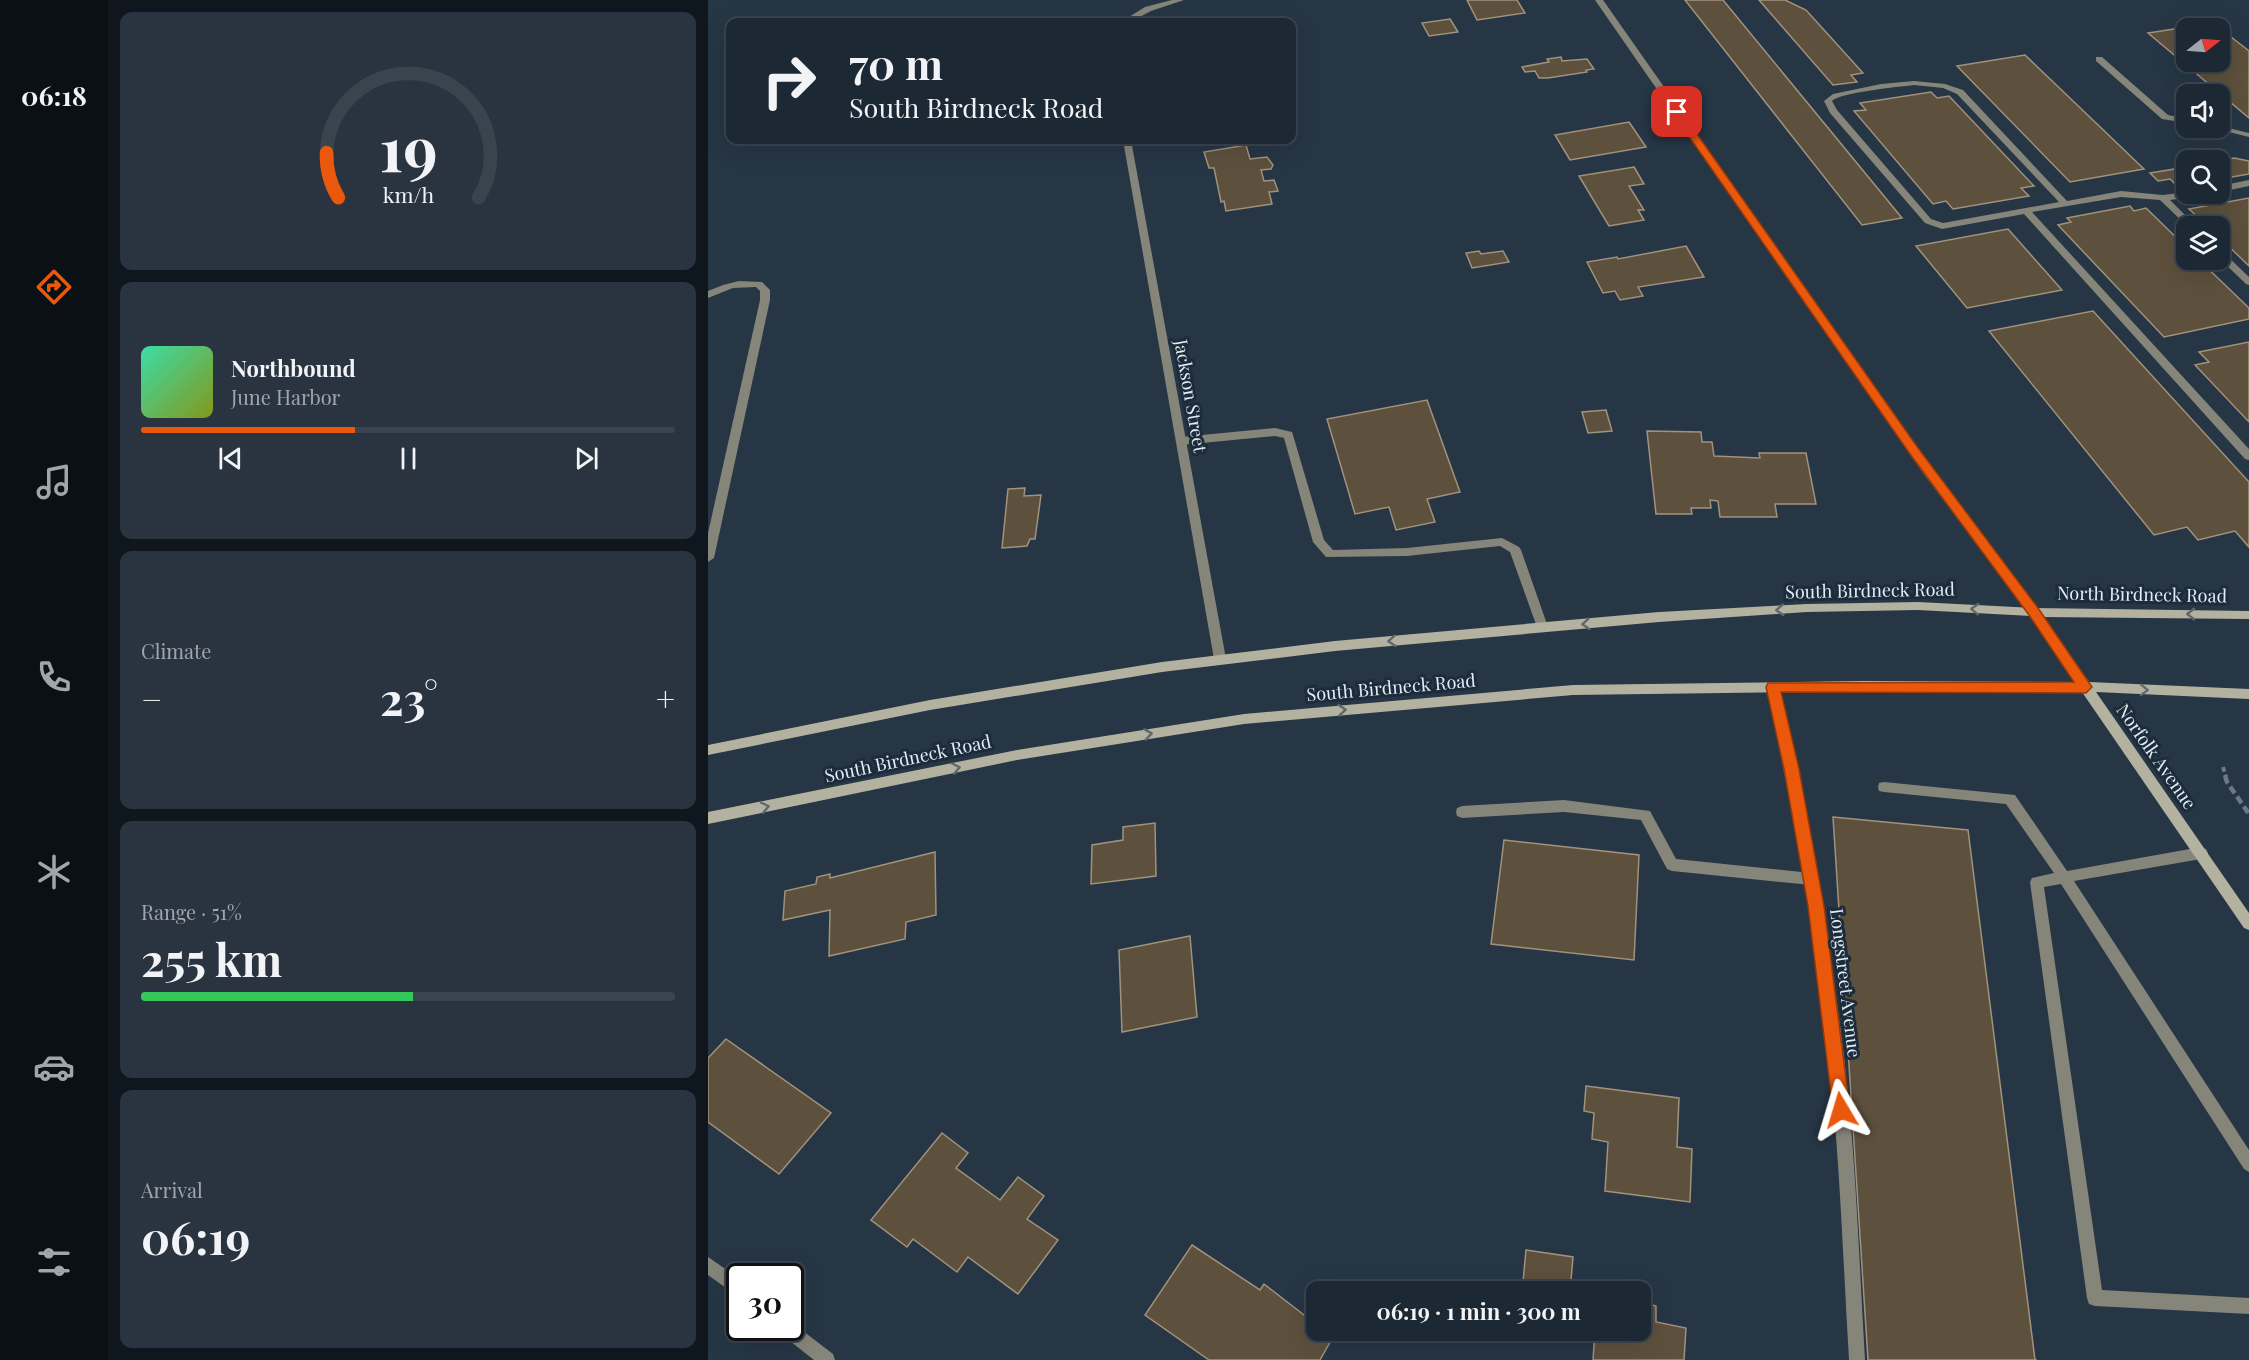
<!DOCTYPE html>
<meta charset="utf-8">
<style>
:root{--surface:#1c2834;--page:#293440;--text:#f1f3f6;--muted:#a0a6ac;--line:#3a444f;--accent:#ea580c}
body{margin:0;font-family:"Playfair Display",serif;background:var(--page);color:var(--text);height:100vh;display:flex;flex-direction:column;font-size:22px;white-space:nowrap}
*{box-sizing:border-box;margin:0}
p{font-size:20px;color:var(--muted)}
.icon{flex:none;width:33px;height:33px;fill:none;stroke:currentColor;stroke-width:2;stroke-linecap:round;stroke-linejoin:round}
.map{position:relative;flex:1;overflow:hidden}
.sheet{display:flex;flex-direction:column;gap:12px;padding:12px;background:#0f161d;width:600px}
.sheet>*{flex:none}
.guide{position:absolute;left:18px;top:18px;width:570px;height:126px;border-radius:12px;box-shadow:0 6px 24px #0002,0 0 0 2px var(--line);background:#1c2834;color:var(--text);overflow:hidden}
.needle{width:39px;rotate:73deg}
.fabs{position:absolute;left:1468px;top:18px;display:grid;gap:12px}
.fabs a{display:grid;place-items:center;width:54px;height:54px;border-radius:12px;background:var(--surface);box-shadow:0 6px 24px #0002,0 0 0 2px var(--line);font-size:30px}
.speed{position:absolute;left:18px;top:1263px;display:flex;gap:12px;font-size:30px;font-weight:700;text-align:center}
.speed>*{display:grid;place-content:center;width:78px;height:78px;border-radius:50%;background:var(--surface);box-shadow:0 6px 24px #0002,0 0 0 2px var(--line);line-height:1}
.speed .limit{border:3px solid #111;border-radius:9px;background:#fff;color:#111}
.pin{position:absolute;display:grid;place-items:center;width:51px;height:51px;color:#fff;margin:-26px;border-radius:12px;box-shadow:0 3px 9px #0006}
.me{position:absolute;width:66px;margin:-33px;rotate:353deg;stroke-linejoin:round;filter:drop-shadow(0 0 4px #0008)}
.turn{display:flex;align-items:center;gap:21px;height:126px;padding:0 24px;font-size:27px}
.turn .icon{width:78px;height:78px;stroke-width:2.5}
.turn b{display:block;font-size:42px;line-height:51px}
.big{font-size:45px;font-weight:700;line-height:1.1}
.sheet .tile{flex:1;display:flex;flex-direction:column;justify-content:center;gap:9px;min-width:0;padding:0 21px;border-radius:12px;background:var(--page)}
.sheet .dial{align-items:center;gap:0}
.dial svg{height:156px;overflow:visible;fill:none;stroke:var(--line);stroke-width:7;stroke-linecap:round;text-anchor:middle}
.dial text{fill:var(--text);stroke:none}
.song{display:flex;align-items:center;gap:18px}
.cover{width:72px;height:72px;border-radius:9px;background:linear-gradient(135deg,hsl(160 70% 55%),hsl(70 70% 35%))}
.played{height:6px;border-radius:3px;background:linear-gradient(90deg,var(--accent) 40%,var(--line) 40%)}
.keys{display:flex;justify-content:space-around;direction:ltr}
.heat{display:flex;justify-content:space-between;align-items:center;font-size:33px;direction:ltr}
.charge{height:9px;border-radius:4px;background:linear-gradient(90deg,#34c759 51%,var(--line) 0)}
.trip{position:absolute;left:598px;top:1281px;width:345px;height:60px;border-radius:12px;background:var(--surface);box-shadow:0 6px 24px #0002,0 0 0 2px var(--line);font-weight:700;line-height:60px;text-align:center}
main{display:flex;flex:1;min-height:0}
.tab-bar{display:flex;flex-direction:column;width:108px;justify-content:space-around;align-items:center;background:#0b1015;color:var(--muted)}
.tab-bar .icon{width:42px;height:42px}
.tab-bar .current{color:var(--accent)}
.tab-bar b{font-size:27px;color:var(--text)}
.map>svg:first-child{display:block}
</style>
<main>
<nav class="tab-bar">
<b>06:18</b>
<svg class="icon current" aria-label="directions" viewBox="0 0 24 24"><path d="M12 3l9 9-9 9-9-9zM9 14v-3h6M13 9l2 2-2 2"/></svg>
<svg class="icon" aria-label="music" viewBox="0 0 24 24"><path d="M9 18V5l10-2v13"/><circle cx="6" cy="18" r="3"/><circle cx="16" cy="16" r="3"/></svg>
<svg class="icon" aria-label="phone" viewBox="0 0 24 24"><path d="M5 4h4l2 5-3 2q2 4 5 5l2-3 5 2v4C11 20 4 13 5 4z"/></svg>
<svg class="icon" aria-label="climate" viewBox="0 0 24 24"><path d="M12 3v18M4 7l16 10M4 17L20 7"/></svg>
<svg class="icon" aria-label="car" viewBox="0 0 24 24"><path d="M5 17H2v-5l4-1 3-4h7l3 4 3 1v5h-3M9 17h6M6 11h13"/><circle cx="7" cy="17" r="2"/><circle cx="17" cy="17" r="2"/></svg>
<svg class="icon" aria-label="filters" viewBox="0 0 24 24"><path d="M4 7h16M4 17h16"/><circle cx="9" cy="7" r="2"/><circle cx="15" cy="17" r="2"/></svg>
</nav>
<section class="sheet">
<div class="tile dial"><svg viewBox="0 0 100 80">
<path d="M14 69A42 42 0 1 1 86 69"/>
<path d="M14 69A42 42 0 0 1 8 46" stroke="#ea580c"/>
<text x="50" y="56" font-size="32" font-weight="700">19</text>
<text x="50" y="72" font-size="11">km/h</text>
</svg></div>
<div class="tile">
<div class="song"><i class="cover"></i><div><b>Northbound</b><p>June Harbor</p></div></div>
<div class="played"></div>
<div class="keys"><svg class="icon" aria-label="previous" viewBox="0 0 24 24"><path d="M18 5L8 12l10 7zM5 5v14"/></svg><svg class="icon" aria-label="pause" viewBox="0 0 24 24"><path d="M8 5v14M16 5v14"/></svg><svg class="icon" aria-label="next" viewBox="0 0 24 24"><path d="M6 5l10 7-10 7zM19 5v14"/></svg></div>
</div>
<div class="tile"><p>Climate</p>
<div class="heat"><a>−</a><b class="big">23°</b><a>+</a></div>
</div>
<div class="tile"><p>Range · 51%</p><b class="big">255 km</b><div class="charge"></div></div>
<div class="tile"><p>Arrival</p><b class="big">06:19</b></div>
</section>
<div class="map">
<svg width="1541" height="1360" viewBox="0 0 1541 1360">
<rect width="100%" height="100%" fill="#263645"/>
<g fill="#5d503d" stroke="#a1927d" stroke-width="1.5" fill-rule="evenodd">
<path d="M759 0H809L817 13 769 20Z"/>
<path d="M977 0H1015L1194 218 1154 225Z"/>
<path d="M1051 0H1077L1098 10 1155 73 1143 75 1149 82 1125 85Z"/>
<path d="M742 19 750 32 721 36 714 23Z"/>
<path d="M1505 23 1541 51V118L1440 33ZM1479 28H1512V62H1479Z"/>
<path d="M1317 55 1436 169 1362 182 1249 66Z"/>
<path d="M853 57 854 61 879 59 886 69 878 70 879 72 840 78H831L827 71 817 72 814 67 841 62 839 59Z"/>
<path d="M1223 92 1229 98 1241 96 1326 186 1313 188 1321 196 1245 209 1238 201 1225 204 1146 111 1158 110 1152 103Z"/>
<path d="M921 122 938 147 862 160 847 135Z"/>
<path d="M538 145 542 159 559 157 565 165 563 169 553 170 556 181 566 180 570 191 561 192 564 204 518 211 516 201 513 202 506 168H501L496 152Z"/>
<path d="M1526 158 1541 161V174L1512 179V161Z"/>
<path d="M926 167 936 184 921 186 936 210H930L936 220 901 226 871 176Z"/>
<path d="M1479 167V185L1470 187 1462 179 1450 181 1442 173Z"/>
<path d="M1541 198V266L1512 238V226H1499L1481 209Z"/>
<path d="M1422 206 1426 211 1438 208 1479 248V260H1491L1541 308V319L1456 337 1350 225 1363 222 1359 218Z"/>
<path d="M1300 229 1354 290 1259 308 1208 246Z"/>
<path d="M978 246 996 277 930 287 935 296 912 300 907 291 895 293 879 262 909 257 910 259Z"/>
<path d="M771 251 773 254 795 251 801 262 764 268 758 253Z"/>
<path d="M1385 311 1541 482V547L1527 531 1490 540 1479 527 1446 535 1281 331Z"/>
<path d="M1541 342V422L1487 365 1501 362 1491 352Z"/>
<path d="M719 400 752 492 719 499 727 522 688 530 681 507 647 514 619 419Z"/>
<path d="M898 410 904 431 880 433 874 412Z"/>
<path d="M939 431 993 432 994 442H1004L1006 456 1052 458 1051 453H1098L1108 504H1067L1069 517H1012L1010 501 1002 500 1003 508H983L984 514H948Z"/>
<path d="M317 488 316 496 333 495 327 539H322L319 546 294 548 300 489Z"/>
<path d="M1125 817 1260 830 1327 1360H1329H1160Z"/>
<path d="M447 823 448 876 383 884 384 845 415 840V827Z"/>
<path d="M796 840 931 855 926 960 783 944Z"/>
<path d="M227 852 228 915 198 922 197 939 121 956 122 910 75 920 77 891 108 884 109 877 122 874V878Z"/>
<path d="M482 936 489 1017 414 1032 411 950Z"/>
<path d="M18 1039 123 1113 71 1174 0 1122V1058Z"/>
<path d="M878 1086 971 1098 969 1147 984 1149 982 1202 897 1191 900 1142 884 1139 886 1113 876 1111Z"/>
<path d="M234 1133 260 1153 248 1168 292 1200 310 1177 336 1196 319 1219 350 1240 310 1294 260 1257 249 1272 205 1239 199 1247 163 1220Z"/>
<path d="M484 1245 552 1290 556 1284 609 1325V1330H617L625 1337 612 1360H501L437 1315Z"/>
<path d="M818 1250 865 1257 862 1292H814Z"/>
<path d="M933 1302 948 1306V1322L978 1328 976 1360H885L887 1330H933Z"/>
</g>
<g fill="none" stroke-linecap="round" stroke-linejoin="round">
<path stroke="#6c7a87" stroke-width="4" stroke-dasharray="5 3" stroke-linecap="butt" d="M1515 767 1518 777"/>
<path stroke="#6c7a87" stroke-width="4.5" stroke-dasharray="8 4" stroke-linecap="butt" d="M1517 776 1519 782 1541 814"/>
<g fill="#85857a" fill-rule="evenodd">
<path d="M1388 57H1394L1460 115 1479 119V123L1454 119 1388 61Z"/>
<path d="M1206 81 1237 84 1255 90 1359 201 1413 191 1455 195 1479 192 1488 194 1484 197 1462 200 1488 226H1479L1452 200 1413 197 1324 212 1541 449V460L1537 459 1316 214 1234 229 1217 223 1122 113 1116 101 1125 94 1173 84ZM1206 85 1235 88 1249 94 1351 202 1235 223 1223 219 1129 110 1124 101C1134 92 1190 87 1206 85Z"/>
<path d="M1512 126 1541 133V137L1505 128Z"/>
<path d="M1541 180V186L1512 192V186Z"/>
<path d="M1512 251 1515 252 1541 277V285L1538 284 1512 259Z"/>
<path d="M31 281 54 282 62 290V300L6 558 0 562V533L52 300V291L48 287 25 288 0 298V291L15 285Z"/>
<path d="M567 428 584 432 585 435 616 540 625 550 699 548 794 538 811 547 813 550 840 627 838 630H830L802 552 792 546 699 556 618 557 605 542 576 438 567 436 473 445 468 441 473 437Z"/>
<path d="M1176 782 1307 795 1359 871 1493 847 1498 849 1500 853 1498 857 1493 859 1366 881 1541 1150V1172L1536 1169 1353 884 1336 887 1394 1290 1541 1298V1314L1387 1306 1381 1304 1379 1298 1322 882 1324 878 1346 873 1298 804 1176 792 1171 791 1170 787 1171 783Z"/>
<path d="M856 800 942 811 968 859 1103 873 1108 875 1110 879 1108 883 1103 885 964 871 959 869 933 820 856 812 754 818 749 816 748 812 749 808 754 806Z"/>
</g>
<g fill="#85857a" fill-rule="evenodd">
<path d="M464 0H476L443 11 422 22H413L437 7Z"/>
<path d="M887 0H895L1223 467 1330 609 1332 612 1330 615H1322L1215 473Z"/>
<path d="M415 140H423L518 659 516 662H508L506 659Z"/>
<path d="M1065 682 1069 684 1071 687C1097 810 1121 933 1136 1057 1148 1158 1151 1259 1157 1360H1141C1135 1260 1132 1160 1121 1060 1108 934 1084 810 1059 687L1061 684Z"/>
<path d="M0 1257 32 1279V1298L0 1275Z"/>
<path d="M82 1321 125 1354 127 1360H106L73 1334 71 1328H82Z"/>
</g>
<path fill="#b3b2a1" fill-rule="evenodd" d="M1210 602 1326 608 1541 611V619L1335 617 1381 682 1541 689V699L1388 692 1541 913V930L1536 928 1374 692 1155 691 865 695 536 724 309 760 0 824V812L309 750 536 714 865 685 1155 681 1368 682 1323 616 1210 610 1099 612 951 622 627 651 454 672 222 710 0 755V745L222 700 454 662 627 641 951 612 1099 604Z"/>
</g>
<defs><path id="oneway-chevron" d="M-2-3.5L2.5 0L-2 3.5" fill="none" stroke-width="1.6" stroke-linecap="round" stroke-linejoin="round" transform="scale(1.5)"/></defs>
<g stroke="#606868">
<use href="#oneway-chevron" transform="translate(1267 609) rotate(-177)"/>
<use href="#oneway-chevron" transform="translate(1072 610) rotate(177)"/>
<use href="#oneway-chevron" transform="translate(1483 614) rotate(-180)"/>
<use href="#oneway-chevron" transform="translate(878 624) rotate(175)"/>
<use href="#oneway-chevron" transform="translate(684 641) rotate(175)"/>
<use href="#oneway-chevron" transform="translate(1436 690) rotate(2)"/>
<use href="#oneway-chevron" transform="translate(634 710) rotate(-5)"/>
<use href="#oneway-chevron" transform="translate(440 734) rotate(-9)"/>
<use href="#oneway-chevron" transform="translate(248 768) rotate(-12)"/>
<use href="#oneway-chevron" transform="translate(57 807) rotate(-12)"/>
</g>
<path fill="#ea580c" stroke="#983908" stroke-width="1.5" d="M969 109 972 110 1210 448 1330 608 1384 687 1378 693 1073 692 1091 769 1116 906 1142 1110 1139 1116 1133 1119 1127 1116 1125 1110 1100 906 1076 769 1058 687 1060 683 1366 682 1321 615 1202 454 964 112Z"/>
<g text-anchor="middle" stroke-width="6" stroke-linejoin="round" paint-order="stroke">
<g font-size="18" fill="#e2ecf6" stroke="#1c2c3a">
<text transform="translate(482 396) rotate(80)" y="6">Jackson Street</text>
<text transform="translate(1162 591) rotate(-1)" y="6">South Birdneck Road</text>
<text transform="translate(1434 595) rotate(1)" y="6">North Birdneck Road</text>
<text transform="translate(683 688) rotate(-5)" y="6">South Birdneck Road</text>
<text transform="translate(1448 757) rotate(55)" y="6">Norfolk Avenue</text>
<text transform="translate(200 759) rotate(-12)" y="6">South Birdneck Road</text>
<text transform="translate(1137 983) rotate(83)" y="6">Longstreet Avenue</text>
</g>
</g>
</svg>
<div class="fabs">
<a><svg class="needle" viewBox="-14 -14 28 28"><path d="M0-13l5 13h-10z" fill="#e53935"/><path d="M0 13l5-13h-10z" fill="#a0a6ac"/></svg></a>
<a><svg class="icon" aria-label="sound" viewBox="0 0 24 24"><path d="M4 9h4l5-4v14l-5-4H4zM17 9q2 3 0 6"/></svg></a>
<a><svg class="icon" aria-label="search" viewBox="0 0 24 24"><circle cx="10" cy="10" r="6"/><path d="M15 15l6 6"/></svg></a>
<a><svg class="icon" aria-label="layers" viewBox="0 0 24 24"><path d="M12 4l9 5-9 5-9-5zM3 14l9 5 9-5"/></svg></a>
</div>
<div class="speed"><div class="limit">30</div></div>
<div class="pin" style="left:969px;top:112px;background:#d93025"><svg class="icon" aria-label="arrive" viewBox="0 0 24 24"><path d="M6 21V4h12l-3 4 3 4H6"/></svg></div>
<svg class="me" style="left:1133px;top:1110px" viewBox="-20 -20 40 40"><path d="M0-17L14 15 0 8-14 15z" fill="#ea580c" stroke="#fff" stroke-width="4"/></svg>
<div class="trip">06:19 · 1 min · 300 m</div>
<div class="guide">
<div class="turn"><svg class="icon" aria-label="right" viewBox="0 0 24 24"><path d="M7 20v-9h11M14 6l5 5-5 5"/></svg><div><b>70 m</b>South Birdneck Road</div></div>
</div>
</div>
</main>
